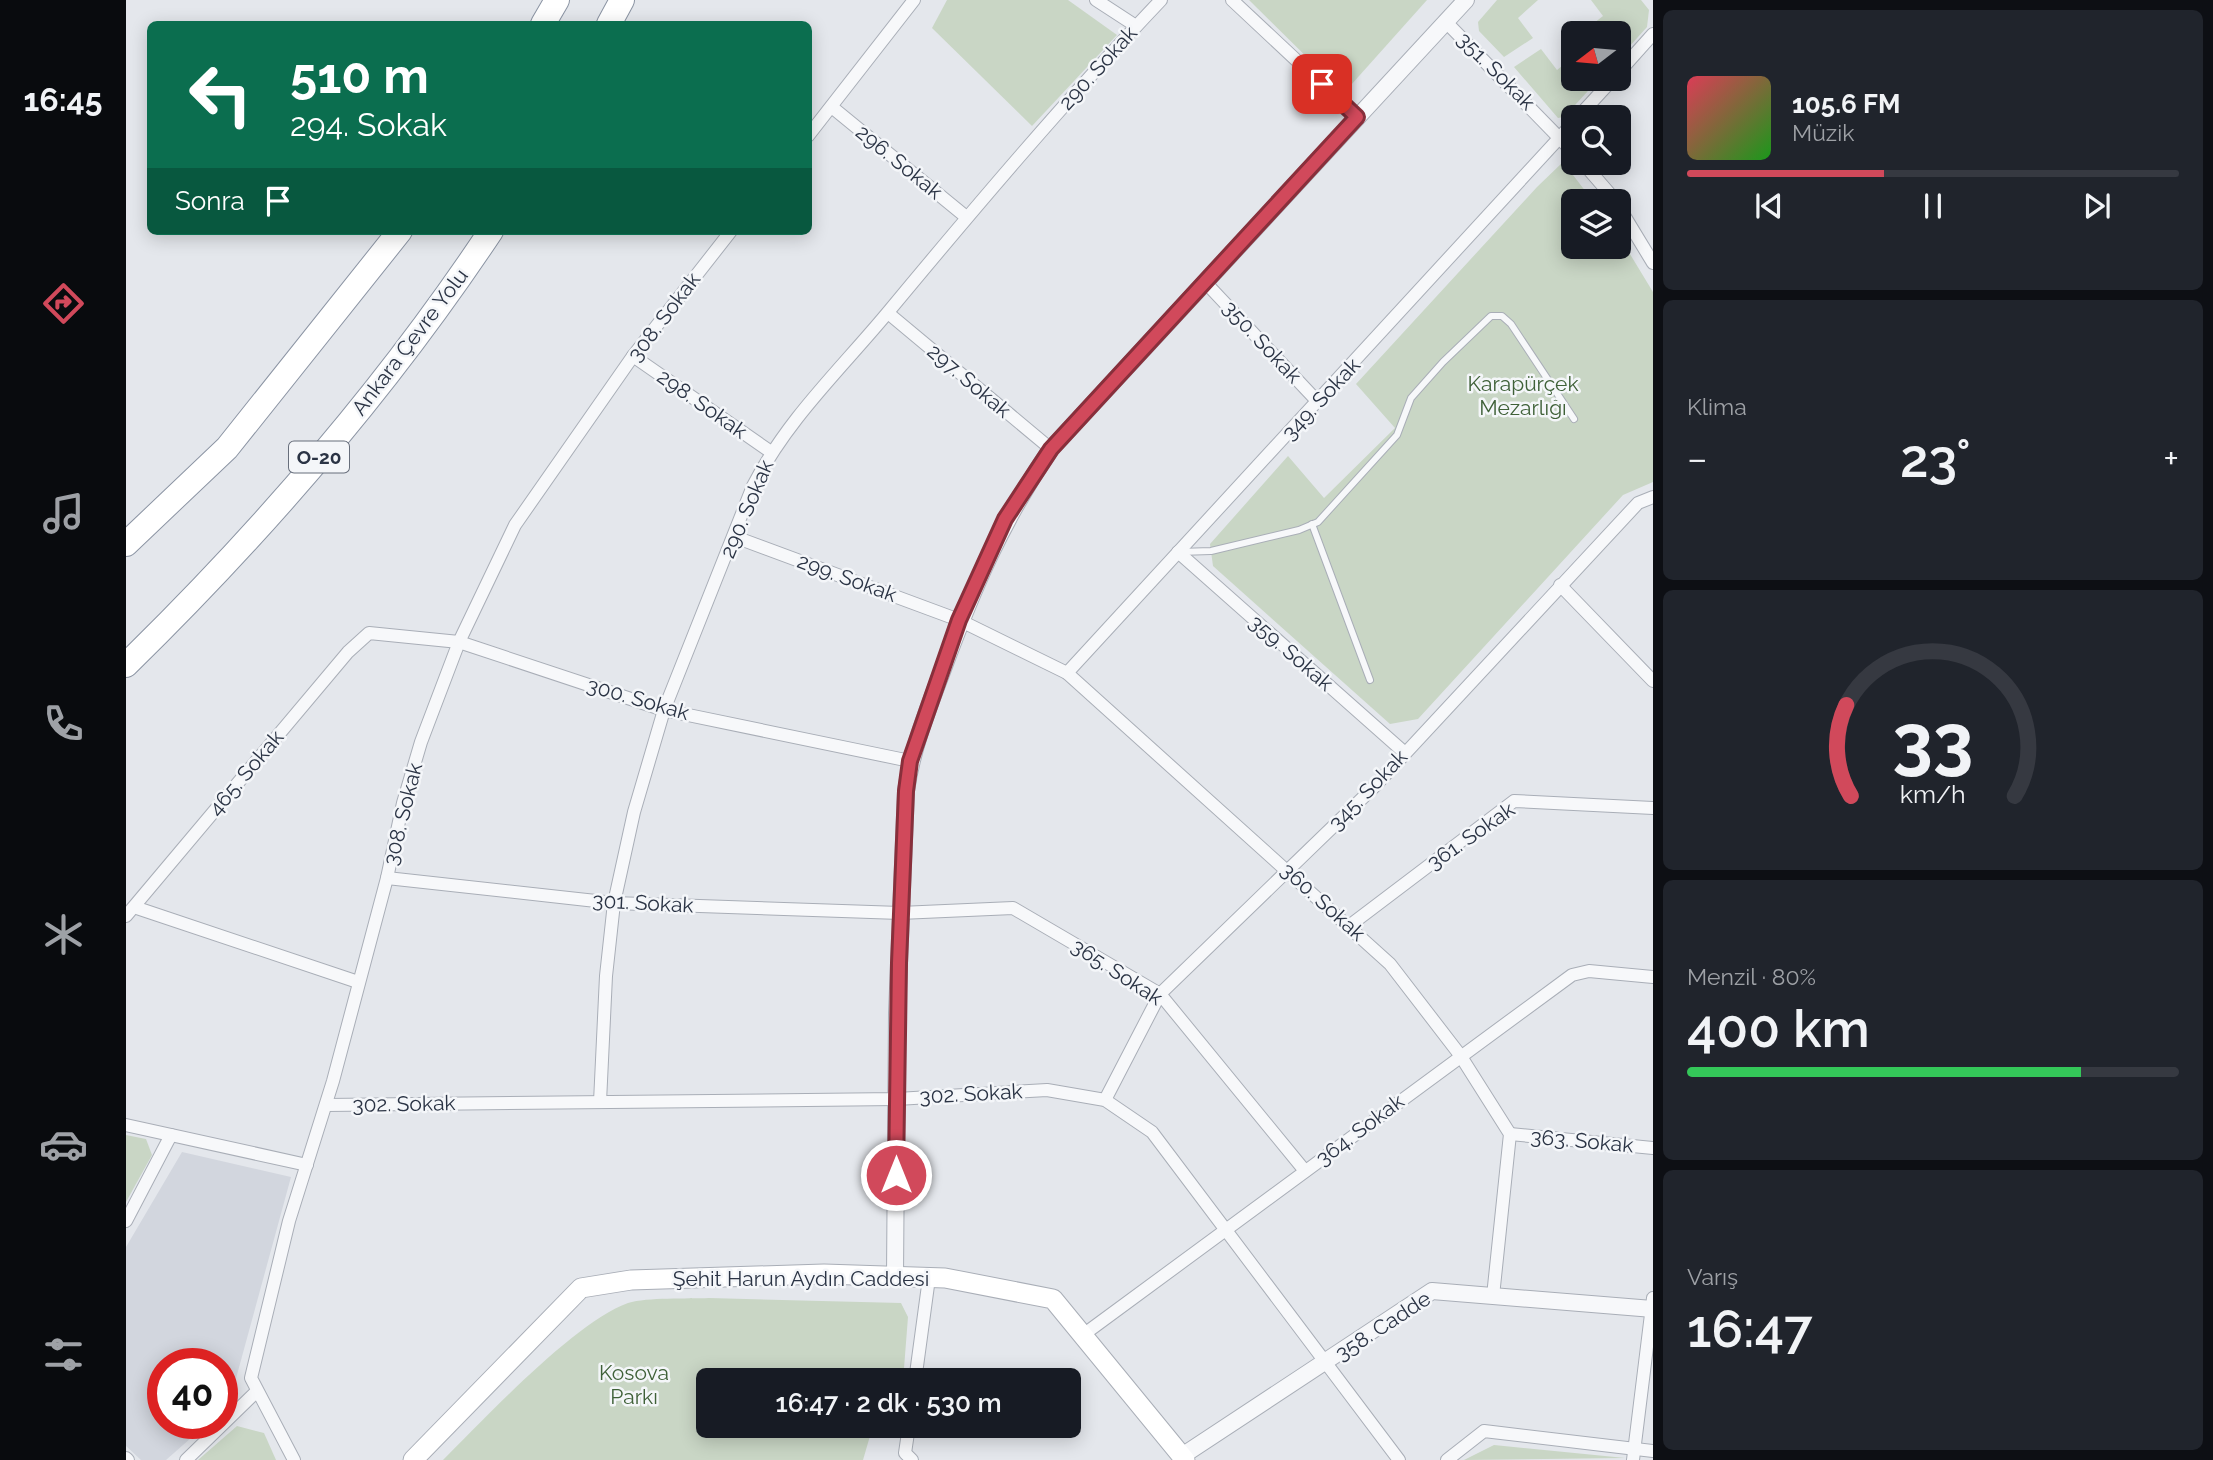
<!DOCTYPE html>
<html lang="tr">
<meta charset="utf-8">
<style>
:root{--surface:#171b24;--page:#20242c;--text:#f1f3f6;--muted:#9ea1a6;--line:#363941;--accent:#d1495b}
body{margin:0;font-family:Raleway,sans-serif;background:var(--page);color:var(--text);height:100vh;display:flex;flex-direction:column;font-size:26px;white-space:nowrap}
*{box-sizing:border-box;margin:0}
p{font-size:23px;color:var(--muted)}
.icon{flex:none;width:38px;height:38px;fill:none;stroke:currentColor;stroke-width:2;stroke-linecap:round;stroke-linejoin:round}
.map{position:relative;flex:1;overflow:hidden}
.drawer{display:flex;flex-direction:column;gap:10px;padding:10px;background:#0d0f14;width:560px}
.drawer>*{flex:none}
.top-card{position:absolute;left:21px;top:21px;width:665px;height:214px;border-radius:10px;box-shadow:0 4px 18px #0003;background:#0b6e4f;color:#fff;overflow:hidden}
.needle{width:46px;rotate:254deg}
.tools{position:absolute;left:1435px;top:21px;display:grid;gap:14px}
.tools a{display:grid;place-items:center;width:70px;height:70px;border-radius:10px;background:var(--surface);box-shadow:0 4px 18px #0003;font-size:35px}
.speed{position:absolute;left:21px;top:1348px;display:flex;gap:14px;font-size:35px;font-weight:700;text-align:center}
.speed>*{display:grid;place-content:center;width:91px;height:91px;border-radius:50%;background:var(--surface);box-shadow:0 4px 18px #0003;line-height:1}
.speed .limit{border:10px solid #d22;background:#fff;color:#111}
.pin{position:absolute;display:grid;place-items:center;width:60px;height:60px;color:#fff;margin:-30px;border-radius:14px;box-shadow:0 4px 10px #0006}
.me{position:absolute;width:77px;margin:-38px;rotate:0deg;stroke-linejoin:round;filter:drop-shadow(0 0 5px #0008)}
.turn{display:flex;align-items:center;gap:24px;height:147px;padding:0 28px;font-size:32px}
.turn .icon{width:91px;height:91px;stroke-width:2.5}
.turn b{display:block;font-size:49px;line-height:60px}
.then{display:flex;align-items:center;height:66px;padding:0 28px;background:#0003;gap:14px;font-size:26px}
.big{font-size:52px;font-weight:600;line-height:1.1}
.drawer .widget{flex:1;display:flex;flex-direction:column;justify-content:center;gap:10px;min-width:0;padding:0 24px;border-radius:10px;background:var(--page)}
.drawer .dial{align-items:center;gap:0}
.dial svg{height:182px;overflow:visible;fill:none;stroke:var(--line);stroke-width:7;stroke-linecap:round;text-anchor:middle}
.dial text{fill:var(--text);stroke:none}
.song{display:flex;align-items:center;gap:21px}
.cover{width:84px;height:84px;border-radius:10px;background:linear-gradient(135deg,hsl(350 70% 55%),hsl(120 70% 35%))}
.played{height:7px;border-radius:4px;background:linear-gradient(90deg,var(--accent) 40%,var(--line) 40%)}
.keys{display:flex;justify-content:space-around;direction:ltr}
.heat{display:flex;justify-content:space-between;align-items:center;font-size:38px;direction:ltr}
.charge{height:10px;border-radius:5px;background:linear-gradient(90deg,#34c759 80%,var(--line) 0)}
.trip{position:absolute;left:570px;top:1368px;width:385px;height:70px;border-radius:10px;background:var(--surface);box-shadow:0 4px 18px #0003;font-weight:600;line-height:70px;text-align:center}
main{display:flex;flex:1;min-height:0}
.menu{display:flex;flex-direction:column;width:126px;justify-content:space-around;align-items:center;background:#090b0e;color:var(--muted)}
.menu .icon{width:49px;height:49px}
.menu .selected{color:var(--accent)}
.menu b{font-size:32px;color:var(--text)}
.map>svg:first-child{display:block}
</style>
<main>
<nav class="menu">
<b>16:45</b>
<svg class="icon selected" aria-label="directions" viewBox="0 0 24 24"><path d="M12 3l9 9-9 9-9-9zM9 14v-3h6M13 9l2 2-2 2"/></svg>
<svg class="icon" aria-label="music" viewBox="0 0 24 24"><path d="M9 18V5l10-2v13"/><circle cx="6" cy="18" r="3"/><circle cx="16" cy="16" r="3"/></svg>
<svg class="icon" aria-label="phone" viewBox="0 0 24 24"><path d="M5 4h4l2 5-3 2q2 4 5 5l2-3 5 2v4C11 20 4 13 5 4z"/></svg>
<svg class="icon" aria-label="climate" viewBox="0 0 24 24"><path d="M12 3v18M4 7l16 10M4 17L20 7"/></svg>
<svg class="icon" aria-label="car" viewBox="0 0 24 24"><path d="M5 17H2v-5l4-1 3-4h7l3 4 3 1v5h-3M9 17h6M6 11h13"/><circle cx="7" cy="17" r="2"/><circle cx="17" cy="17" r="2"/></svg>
<svg class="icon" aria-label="filters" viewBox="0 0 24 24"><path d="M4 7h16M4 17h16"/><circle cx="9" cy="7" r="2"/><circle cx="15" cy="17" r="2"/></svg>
</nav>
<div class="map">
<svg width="1527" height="1460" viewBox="0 0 1527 1460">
<rect width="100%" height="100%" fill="#e4e7ec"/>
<path fill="#d2d6de" d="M56 1152 165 1177 103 1404 96 1410V1363H37V1423H82L40 1460H15L0 1446V1247Z"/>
<g fill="#c9d6c5">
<path d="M821 0H942L991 35 906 126 806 28Z"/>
<path d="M1123 0H1301L1225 85 1208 84Z"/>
<path d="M1371 0H1412L1392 18 1407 38 1378 57 1353 31 1352 22Z"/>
<path d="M1465 0H1515L1523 10 1521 27 1493 58V33L1458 31 1477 16Z"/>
<path d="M1415 49 1431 70 1447 57V79H1473L1438 117 1432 118 1388 67Z"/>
<path d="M1437 162 1467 201H1447V247H1493V236L1527 292V482L1497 495 1292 719 1264 724 1087 566 1084 544 1162 456 1198 498 1269 428 1230 384 1411 187Z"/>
<path d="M0 1135 20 1139 26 1155 0 1202Z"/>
<path d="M583 1298 775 1303 782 1317 777 1381H583V1426H769L763 1436H744L737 1460H317C358 1419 450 1321 502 1303 522 1297 561 1299 583 1298Z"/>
<path d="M111 1426 138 1433 150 1460H72Z"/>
<path d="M1368 1445 1499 1458 1338 1460Z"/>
</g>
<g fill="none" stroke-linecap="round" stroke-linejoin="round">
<defs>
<g id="service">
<path d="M1186 524 1244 680"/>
<path d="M1053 552 1085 551 1173 530 1192 522 1271 435 1285 398 1317 362 1365 316H1376L1385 324 1448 419"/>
</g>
<g id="minor">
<path d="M970 0 1010 26"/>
<path d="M1106 0 1231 117"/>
<path d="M1320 22 1447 152"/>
<path d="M1493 72 1527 34"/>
<path d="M707 108 839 216"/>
<path d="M1452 117 1487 79"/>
<path d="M682 136 788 0"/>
<path d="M1457 163 1490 201"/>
<path d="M1493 207 1527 263"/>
<path d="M1079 282 1192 402"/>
<path d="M762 313 925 449"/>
<path d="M507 356 645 452"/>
<path d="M609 537 833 620 941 673 1264 964 1334 1055 1384 1134 1367 1296"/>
<path d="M1052 552 1279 753"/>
<path d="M1434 585 1527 681"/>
<path d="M941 673 1447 123"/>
<path d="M261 878 488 903 774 913 887 908 1034 994 1179 1171"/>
<path d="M8 907 232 982"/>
<path d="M0 916 222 652 243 633 333 642 538 710 784 761"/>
<path d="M1223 926 1388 801 1527 808"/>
<path d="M979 1100 1034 994 1249 786 1512 503 1527 497"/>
<path d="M474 1102 480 976 488 903 508 812 538 710 627 486C662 418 715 369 763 311 851 205 940 100 1035 0"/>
<path d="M200 1105 771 1099 921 1090 979 1100 1026 1132 1273 1460"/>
<path d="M0 1125 181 1165"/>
<path d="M1384 1134 1527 1148"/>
<path d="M0 1221 45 1135"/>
<path d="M957 1335 1446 975 1463 971 1527 977"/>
<path d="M789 1381 803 1278"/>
<path d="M783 1426 779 1453 786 1460"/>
<path d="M0 1458 2 1460"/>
<path d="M60 1460 131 1391"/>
<path d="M168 1460 125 1378 163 1221 207 1081 261 878 277 803 295 742 333 642 389 525 507 356 605 231"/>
<path d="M1321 1460 1358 1431 1527 1451"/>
<path d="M1507 1460 1527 1298"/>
</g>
<g id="tertiary">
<path d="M769 1277 771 1013 780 791C786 748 802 709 817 669 847 588 876 520 925 449L1340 0"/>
<path d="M1056 1456 1306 1291 1527 1309"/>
</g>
<path id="secondary" d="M287 1460 455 1288 505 1280 698 1274 819 1278 927 1299 1059 1460"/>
<g id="motorway">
<path d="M417 24 431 0"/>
<path d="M483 24 496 0"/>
<path d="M0 544 101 448 274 231"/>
<path d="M0 665C135 533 260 389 365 231"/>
</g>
</defs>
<use href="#service" stroke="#a9aeb7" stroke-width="8"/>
<use href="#minor" stroke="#a9aeb7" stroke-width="14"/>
<use href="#tertiary" stroke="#a9aeb7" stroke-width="18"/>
<use href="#secondary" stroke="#a9aeb7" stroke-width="21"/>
<use href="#motorway" stroke="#8b94a3" stroke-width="26"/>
<use href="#service" stroke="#f7f8fa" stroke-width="6"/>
<use href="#minor" stroke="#f7f8fa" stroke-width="12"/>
<use href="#tertiary" stroke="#f7f8fa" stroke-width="16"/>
<use href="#secondary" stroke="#fff" stroke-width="19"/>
<use href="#motorway" stroke="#fff" stroke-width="24"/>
</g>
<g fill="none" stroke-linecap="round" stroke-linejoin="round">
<defs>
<path id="route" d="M770 1175 773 963 780 791 784 761 833 620 879 519 925 449 1231 117 1196 84"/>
</defs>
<use href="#route" stroke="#882f3b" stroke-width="18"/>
<use href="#route" stroke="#d1495b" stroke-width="12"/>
</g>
<g text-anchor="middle" stroke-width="5" stroke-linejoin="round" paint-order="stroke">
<rect fill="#f4f6f9" stroke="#676e7b" stroke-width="2" x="163" y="441.5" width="60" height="31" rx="5"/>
<g font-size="19" font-weight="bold" fill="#2b3445">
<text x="193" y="464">O-20</text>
</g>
<g font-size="21" fill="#2b3445" stroke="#f4f6f9">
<text transform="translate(972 68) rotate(-48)" y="7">290. Sokak</text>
<text transform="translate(1370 71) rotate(45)" y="7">351. Sokak</text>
<text transform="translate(773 162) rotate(39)" y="7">296. Sokak</text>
<text transform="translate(538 317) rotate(-53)" y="7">308. Sokak</text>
<text transform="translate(284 342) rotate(-53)" y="7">Ankara Çevre Yolu</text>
<text transform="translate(1136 342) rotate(47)" y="7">350. Sokak</text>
<text transform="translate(843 381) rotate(40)" y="7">297. Sokak</text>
<text transform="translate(1195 399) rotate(-47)" y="7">349. Sokak</text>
<text transform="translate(576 404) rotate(35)" y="7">298. Sokak</text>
<text transform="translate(621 509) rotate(-67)" y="7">290. Sokak</text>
<text transform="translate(721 578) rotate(20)" y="7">299. Sokak</text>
<text transform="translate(1165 653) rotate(41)" y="7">359. Sokak</text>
<text transform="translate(512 699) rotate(16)" y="7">300. Sokak</text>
<text transform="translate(120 773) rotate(-50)" y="7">465. Sokak</text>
<text transform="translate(1242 790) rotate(-46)" y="7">345. Sokak</text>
<text transform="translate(277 814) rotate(-76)" y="7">308. Sokak</text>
<text transform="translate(1345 836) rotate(-35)" y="7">361. Sokak</text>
<text transform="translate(1197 902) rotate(42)" y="7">360. Sokak</text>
<text transform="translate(517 903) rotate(3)" y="7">301. Sokak</text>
<text transform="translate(991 972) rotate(33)" y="7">365. Sokak</text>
<text transform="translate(845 1094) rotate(-3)" y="7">302. Sokak</text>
<text transform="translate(278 1104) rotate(-1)" y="7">302. Sokak</text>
<text transform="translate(1234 1130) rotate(-37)" y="7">364. Sokak</text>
<text transform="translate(1456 1141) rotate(5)" y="7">363. Sokak</text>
<text x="675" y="1286">Şehit Harun Aydın Caddesi</text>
<text transform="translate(1257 1326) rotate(-33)" y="7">358. Cadde</text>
</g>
<g font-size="21" fill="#3f6138" stroke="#f4f6f9">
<text x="1397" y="391">Karapürçek<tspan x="1397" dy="24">Mezarlığı</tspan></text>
<text x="508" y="1380">Kosova<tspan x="508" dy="24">Parkı</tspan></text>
</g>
</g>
</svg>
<div class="tools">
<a><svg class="needle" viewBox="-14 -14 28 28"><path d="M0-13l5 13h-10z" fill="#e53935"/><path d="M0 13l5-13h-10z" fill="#9ea1a6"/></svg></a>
<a><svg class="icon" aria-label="search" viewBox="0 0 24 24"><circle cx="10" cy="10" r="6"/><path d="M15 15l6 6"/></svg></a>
<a><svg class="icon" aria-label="layers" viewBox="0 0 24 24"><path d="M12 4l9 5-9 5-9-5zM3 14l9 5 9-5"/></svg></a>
</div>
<div class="speed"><div class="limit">40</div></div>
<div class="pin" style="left:1196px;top:84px;background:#d93025"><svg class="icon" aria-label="arrive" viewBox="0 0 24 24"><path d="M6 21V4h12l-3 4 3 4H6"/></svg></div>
<svg class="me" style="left:770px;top:1175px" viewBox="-20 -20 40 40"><circle r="17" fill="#d1495b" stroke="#fff" stroke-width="3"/><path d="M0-11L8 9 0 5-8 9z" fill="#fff"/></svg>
<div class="trip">16:47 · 2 dk · 530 m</div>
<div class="top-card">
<div class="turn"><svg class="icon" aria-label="left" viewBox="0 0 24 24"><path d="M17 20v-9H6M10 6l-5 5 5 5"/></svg><div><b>510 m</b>294. Sokak</div></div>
<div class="then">Sonra<svg class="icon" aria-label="arrive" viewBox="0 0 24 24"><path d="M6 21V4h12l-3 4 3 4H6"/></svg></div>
</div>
</div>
<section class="drawer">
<div class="widget">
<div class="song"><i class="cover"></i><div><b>105.6 FM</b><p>Müzik</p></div></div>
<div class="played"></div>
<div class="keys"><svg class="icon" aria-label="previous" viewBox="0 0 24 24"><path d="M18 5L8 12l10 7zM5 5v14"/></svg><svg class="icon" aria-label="pause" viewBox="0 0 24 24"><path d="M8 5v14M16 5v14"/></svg><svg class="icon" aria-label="next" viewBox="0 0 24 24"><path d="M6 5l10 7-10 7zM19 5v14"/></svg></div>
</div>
<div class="widget"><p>Klima</p>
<div class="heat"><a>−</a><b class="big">23°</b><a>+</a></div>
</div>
<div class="widget dial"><svg viewBox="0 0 100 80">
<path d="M14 69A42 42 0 1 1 86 69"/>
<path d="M14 69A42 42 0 0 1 12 29" stroke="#d1495b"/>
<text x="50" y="56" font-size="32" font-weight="700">33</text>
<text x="50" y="72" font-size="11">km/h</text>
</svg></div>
<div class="widget"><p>Menzil · 80%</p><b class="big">400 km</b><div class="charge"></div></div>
<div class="widget"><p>Varış</p><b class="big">16:47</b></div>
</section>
</main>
